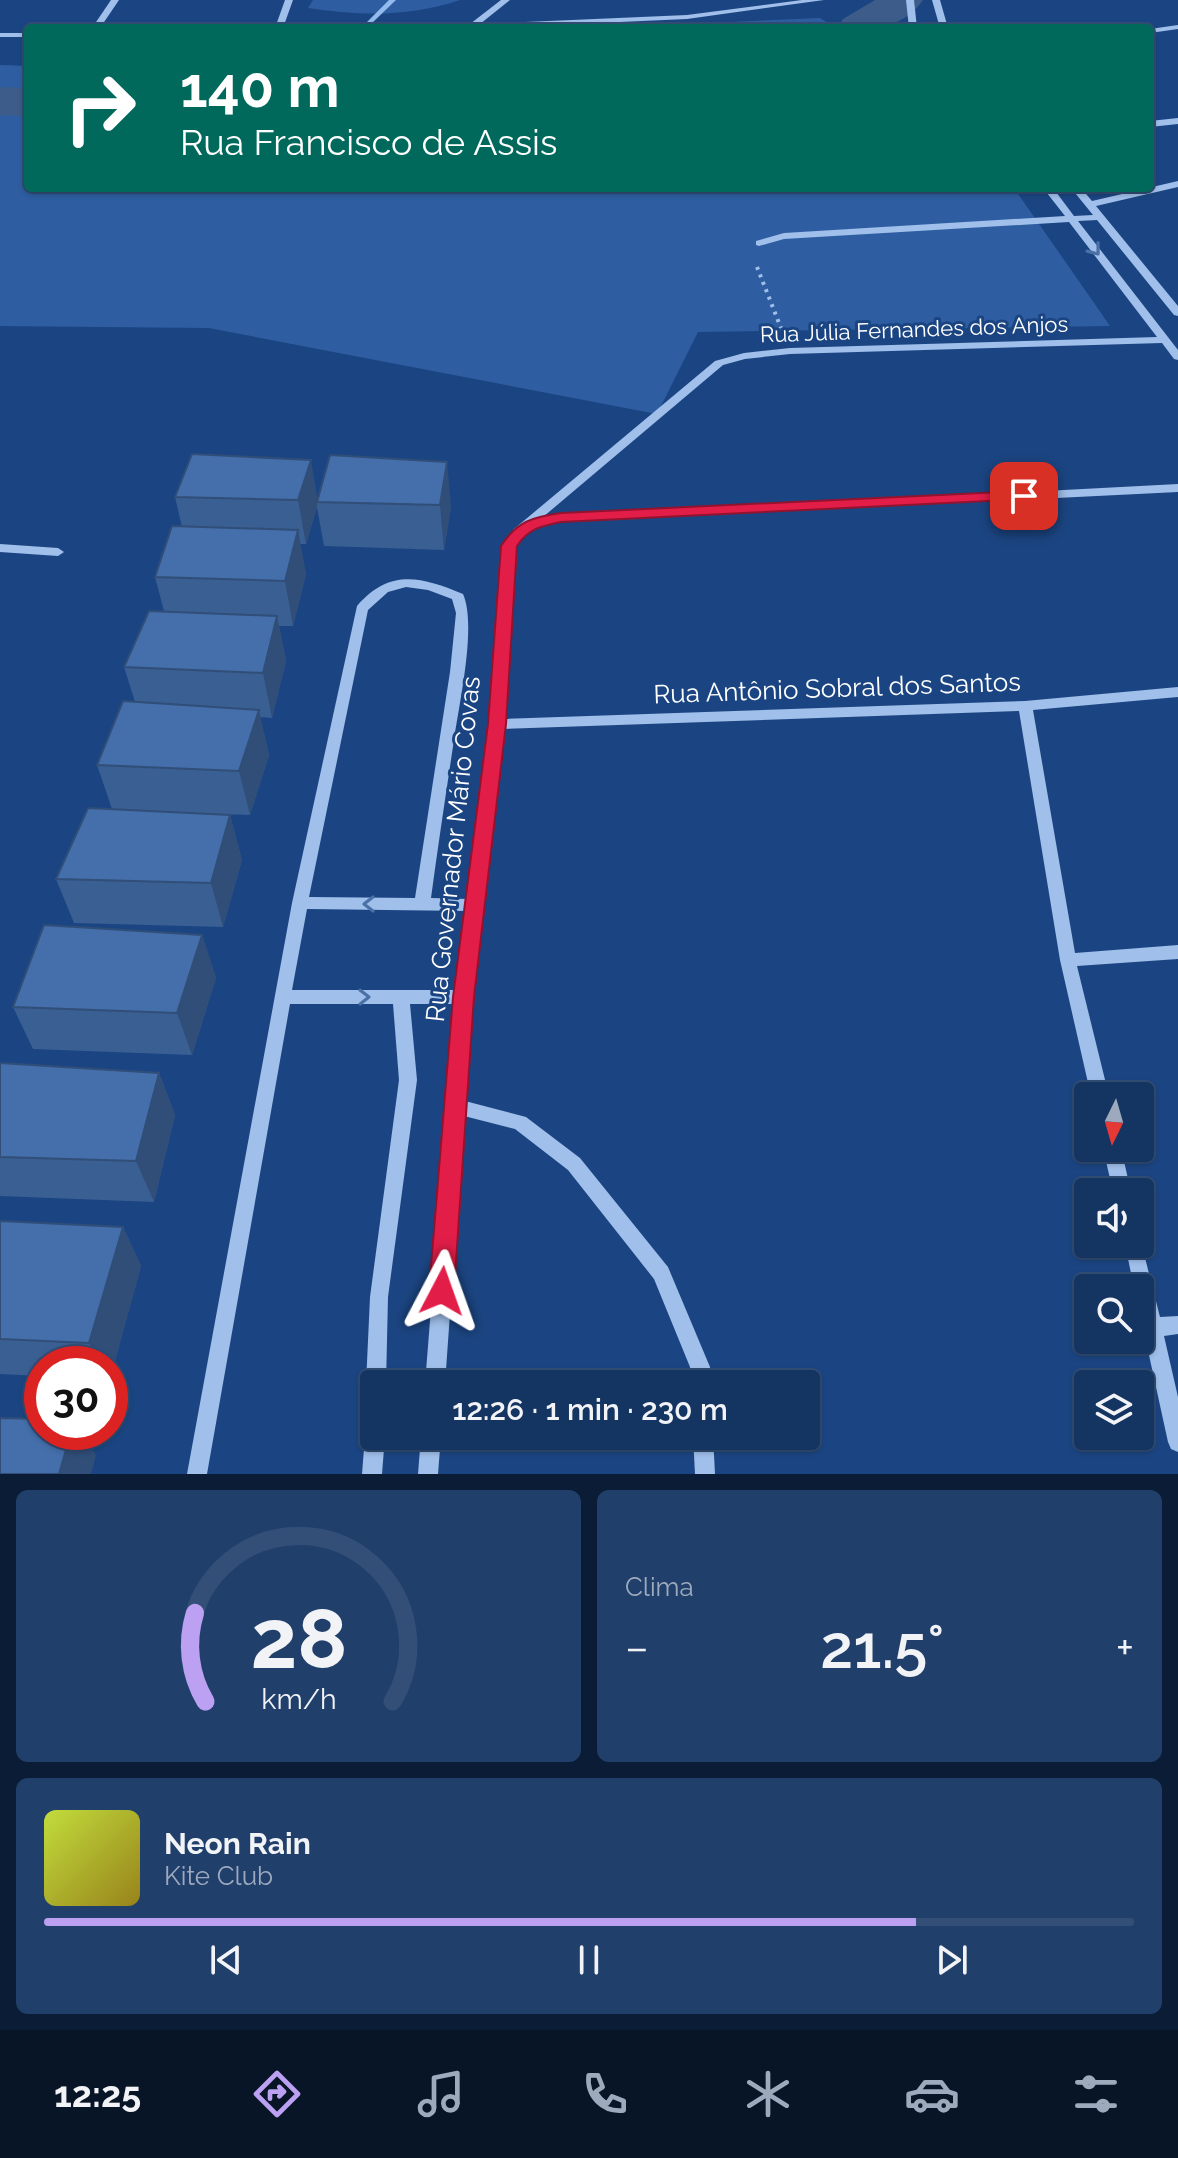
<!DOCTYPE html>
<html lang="pt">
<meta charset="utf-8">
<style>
:root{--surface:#143462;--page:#213f6b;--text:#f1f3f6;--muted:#9daabe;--line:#334f77;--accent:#bca0f2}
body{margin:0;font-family:Raleway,sans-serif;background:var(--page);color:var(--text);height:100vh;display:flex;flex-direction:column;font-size:30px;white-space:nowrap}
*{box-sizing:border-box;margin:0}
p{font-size:26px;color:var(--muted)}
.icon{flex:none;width:44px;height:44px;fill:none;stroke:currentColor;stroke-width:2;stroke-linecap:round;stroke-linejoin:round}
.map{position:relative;height:1474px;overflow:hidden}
.side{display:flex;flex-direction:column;gap:16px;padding:16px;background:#0b1d36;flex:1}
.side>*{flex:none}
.hud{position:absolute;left:24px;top:24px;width:1130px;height:168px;border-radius:8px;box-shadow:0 2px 6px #0004,0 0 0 2px var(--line);background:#00695c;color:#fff;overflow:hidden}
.needle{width:52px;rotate:185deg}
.fabs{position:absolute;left:1074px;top:1082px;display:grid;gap:16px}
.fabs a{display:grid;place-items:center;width:80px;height:80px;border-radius:8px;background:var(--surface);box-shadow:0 2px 6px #0004,0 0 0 2px var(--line);font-size:40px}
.speed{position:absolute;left:24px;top:1346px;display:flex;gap:16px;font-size:40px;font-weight:700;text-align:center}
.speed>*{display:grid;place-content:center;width:104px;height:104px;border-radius:50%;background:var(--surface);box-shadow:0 2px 6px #0004,0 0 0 2px var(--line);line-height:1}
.speed .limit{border:12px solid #d22;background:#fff;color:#111}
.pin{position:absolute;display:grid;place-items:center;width:68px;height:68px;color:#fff;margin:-34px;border-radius:16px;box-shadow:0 4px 12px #0006}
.me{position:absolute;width:88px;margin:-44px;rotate:4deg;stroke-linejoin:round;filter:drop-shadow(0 0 6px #0008)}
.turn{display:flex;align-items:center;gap:28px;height:168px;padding:0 24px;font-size:36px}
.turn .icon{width:104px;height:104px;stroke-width:2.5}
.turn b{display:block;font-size:56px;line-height:68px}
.big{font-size:60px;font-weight:600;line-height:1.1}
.side .card{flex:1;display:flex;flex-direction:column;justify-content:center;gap:12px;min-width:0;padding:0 28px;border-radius:12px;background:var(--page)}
.side .dial{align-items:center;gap:0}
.dial svg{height:208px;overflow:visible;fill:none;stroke:var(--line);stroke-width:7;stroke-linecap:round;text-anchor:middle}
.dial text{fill:var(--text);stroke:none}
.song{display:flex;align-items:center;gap:24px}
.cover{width:96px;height:96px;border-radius:12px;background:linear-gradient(135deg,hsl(70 70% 55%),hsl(50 70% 35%))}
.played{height:8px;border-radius:4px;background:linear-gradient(90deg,var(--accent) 80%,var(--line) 80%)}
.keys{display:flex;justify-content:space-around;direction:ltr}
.heat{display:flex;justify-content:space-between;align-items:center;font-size:44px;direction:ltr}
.side .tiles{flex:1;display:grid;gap:16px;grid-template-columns:1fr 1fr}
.card:last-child{grid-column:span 2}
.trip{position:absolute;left:360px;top:1370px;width:460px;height:80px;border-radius:8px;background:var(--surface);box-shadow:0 2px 6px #0004,0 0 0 2px var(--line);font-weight:600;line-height:80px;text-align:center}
.tab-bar{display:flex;height:128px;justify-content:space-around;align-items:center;background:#081527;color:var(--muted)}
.tab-bar .icon{width:56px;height:56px}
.tab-bar .active{color:var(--accent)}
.tab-bar b{font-size:36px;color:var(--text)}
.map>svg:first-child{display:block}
</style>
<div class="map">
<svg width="1178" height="1474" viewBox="0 0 1178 1474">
<rect width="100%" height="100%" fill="#1b4582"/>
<g fill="#2e5ea1">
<path d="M313 0H460C409 17 360 16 308 8Z"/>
<path d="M820 18 836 28H597Z"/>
<path d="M0 65 28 66V188H1014L1110 326 698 332 657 414 209 328 0 326Z"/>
</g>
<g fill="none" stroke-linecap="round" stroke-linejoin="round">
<path fill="#93baec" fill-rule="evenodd" d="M389 0H396L370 25H366V23Z"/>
<g fill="#3d5c89" fill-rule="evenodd">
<path d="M875 0H923C902 31 870 28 837 28L843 19Z"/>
<path d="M0 87 28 88V116L0 115Z"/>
</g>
<path stroke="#a0bfea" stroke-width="4" stroke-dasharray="3 5" stroke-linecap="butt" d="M757 267 781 328"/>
<g fill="#a0bfea" fill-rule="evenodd">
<path d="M111 0H119L100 28H92Z"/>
<path d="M285 0H293L283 28H275Z"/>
<path d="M501 0H510L480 24 687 15 802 0H824L687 19 488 28H431L435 26 470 24Z"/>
<path d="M906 0H914L917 28H909Z"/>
<path d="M932 0H940L948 28H940Z"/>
<path d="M1178 25V29L1150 33V29Z"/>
<rect x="0" y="33" width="28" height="4"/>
<path d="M1178 118V124L1150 127V121Z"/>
<path d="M1178 181V187L1096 206 1178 306V316L1174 315 1097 220 1078 221 1178 350V360L1174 359 1162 343 790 354 745 359 723 365 543 517 1178 484V492L561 522C537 525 529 524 515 546L504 719 1025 701 1178 687V697L1033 710 1075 953 1178 945V959L1077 966 1109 1096H1091L1060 960 1019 711 503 729 472 997 465 1101 526 1117 580 1158 668 1267 710 1367 711 1384H691L690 1367 654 1279 568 1170 515 1129 464 1116 445 1384H425L455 1004H410L417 1080 388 1297 386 1384H374V1393L369 1391 366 1384 370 1297 399 1080 393 1004H290L207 1474H187L292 903 357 606C390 568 421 577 463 594 477 625 459 704 454 740 446 793 438 846 431 898L468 899 490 724 503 546 514 529 715 361 744 353 790 348 1157 337 1069 222 784 239 759 246 756 245V241L784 233 1065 216 1043 188H1053L1074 216 1093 215 1071 188H1081L1092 201ZM406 587 428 590 452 599 456 613 450 672 415 898 309 897 368 610 388 592ZM307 909 467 911 457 990H292Z"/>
<path d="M0 544 58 548 64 552 58 556 0 552Z"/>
<path d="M1103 1148H1121L1131 1192H1113Z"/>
<path d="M1140 1238 1160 1317 1178 1316V1334L1164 1336 1178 1397V1452L1171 1449 1168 1442 1140 1314V1288H1134L1125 1244H1140Z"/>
<path d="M374 1426V1436H385L382 1474H362L365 1436 368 1429Z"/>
<path d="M421 1436H441L438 1474H418Z"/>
<path d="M693 1436H713L715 1474H695Z"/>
</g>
</g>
<g fill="#3a5f93">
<path d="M175 497 318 498 451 506 444 550 324 546 317 507 306 544H300L306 574 293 626H279L286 661 272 718 260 717 269 755 250 815 160 812 230 815 242 860 223 927 74 923 56 879 112 809 97 765 135 702 124 667 164 611 155 577 182 527Z"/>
<path d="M202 935 216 978 192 1055 33 1049 13 1007Z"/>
<path d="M0 1063 159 1073 175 1115 154 1202 0 1196Z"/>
<path d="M0 1221 123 1227 141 1266 110 1379V1364H42V1376L0 1374Z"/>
</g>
<g fill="#304e78">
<path d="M311 460 318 502H317V507L306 544 298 500Z"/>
<path d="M447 462 451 506 444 550 440 505Z"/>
<path d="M298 530 306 574 293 626 285 581Z"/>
<path d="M277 616 286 661 272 718 263 673Z"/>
<path d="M259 710 269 755 250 815 239 771Z"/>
<path d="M230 815 242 860 223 927 211 883Z"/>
<path d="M202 935 216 978 192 1055 177 1013Z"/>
<path d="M159 1073 175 1115 154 1202 136 1161Z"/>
<path d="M123 1227 141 1266 110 1379V1364H101L89 1343Z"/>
<path d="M71 1432H81L96 1455 91 1474H59Z"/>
</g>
<g fill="#446fab" stroke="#304e78" stroke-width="2">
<path d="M192 454 311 460 298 500 175 497Z"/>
<path d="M330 455 447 462 440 505 317 502Z"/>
<path d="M172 526 298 530 285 581 155 577Z"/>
<path d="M149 611 277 616 263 673 124 667Z"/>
<path d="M123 701 259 710 239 771 97 765Z"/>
<path d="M88 808 230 815 211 883 56 879Z"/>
<path d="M44 925 202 935 177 1013 13 1007Z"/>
<path d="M0 1063 159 1073 136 1161 0 1157Z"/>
<path d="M0 1221 123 1227 89 1343 0 1339Z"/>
<path d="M0 1418 42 1419V1432H71L59 1474H0Z"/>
</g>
<defs><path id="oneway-chevron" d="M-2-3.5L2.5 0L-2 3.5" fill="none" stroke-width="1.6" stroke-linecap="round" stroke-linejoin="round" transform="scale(2)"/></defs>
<g stroke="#4a70a6">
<use href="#oneway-chevron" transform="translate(1095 250) rotate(52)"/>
<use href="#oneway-chevron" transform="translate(369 904) rotate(-180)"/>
<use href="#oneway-chevron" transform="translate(364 997) rotate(-1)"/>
</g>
<path fill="#e11d48" stroke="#92132f" stroke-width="2" d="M1024 491 1029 492V499L561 522C542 526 529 528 517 546L506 724 474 997 454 1291 450 1300 442 1303 433 1300 429 1291 453 997 488 724 501 546C517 521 533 517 561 513Z"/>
<g text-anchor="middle" stroke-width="6" stroke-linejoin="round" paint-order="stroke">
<g font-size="22" fill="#fff" stroke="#1b4582">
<text transform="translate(914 329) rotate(-2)" y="8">Rua Júlia Fernandes dos Anjos</text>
</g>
<g font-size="26" fill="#fff" stroke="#1b4582">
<text transform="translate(837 688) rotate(-2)" y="9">Rua Antônio Sobral dos Santos</text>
<text transform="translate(453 849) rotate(-84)" y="9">Rua Governador Mário Covas</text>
</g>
</g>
</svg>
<div class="fabs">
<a><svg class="needle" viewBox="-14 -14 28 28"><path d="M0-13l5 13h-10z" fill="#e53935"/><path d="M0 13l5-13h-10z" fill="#9daabe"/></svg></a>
<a><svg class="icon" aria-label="sound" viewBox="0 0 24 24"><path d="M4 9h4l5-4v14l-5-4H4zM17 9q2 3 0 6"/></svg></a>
<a><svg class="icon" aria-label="search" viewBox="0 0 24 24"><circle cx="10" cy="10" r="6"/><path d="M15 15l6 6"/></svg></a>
<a><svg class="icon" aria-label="layers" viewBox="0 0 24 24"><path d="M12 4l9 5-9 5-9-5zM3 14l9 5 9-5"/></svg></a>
</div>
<div class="speed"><div class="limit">30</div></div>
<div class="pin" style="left:1024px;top:496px;background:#d93025"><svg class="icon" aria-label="arrive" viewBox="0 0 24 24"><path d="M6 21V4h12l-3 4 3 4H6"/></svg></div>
<svg class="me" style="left:442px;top:1291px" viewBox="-20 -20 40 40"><path d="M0-17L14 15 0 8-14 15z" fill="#e11d48" stroke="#fff" stroke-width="4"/></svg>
<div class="trip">12:26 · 1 min · 230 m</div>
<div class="hud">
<div class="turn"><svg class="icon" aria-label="right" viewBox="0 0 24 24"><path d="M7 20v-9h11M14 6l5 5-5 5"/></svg><div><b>140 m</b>Rua Francisco de Assis</div></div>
</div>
</div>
<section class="side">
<div class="tiles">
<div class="card dial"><svg viewBox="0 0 100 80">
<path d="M14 69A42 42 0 1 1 86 69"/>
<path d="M14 69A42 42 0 0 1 10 35" stroke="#bca0f2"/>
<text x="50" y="56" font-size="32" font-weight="700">28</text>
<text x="50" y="72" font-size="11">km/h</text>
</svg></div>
<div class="card"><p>Clima</p>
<div class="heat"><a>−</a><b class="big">21.5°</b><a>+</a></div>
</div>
<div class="card">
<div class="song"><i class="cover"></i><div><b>Neon Rain</b><p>Kite Club</p></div></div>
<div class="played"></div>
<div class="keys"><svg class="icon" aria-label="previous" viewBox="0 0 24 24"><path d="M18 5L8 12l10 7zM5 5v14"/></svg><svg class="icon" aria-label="pause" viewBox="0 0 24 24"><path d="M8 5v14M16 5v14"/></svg><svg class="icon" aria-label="next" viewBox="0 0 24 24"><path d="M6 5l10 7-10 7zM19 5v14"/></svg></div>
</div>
</div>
</section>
<nav class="tab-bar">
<b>12:25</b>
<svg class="icon active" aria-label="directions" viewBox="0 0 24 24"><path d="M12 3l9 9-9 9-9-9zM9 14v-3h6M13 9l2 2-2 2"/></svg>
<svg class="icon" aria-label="music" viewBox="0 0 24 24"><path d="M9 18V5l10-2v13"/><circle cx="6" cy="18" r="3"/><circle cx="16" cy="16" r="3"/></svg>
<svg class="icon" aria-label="phone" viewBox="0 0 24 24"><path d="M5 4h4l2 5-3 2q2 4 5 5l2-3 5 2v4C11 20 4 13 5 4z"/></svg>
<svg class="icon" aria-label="climate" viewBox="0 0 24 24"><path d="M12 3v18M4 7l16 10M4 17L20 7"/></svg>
<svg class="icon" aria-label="car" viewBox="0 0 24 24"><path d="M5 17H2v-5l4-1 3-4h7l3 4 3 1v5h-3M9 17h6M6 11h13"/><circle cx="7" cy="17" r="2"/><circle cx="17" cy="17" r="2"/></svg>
<svg class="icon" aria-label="filters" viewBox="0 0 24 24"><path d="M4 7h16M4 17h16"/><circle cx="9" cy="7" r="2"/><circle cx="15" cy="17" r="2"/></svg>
</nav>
